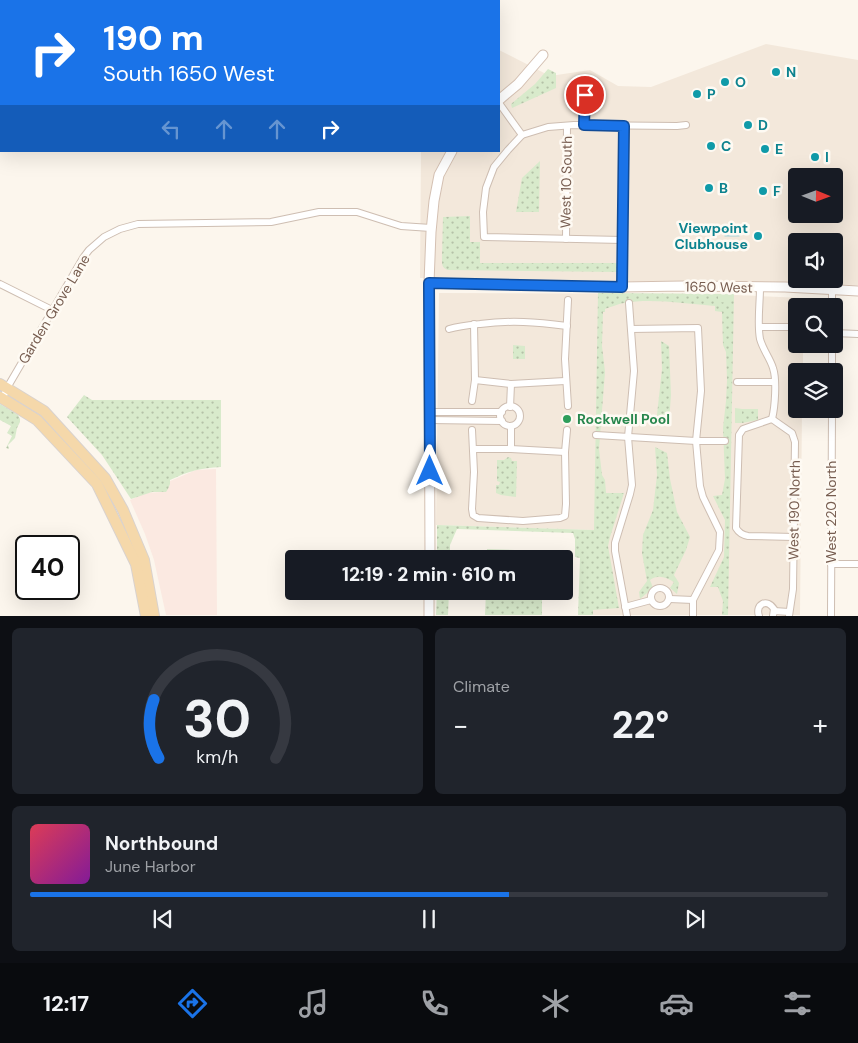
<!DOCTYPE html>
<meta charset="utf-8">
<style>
:root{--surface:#171b24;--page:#20242c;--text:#f1f3f6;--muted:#9ea1a6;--line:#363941;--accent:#1a73e8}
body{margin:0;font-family:"DM Sans",sans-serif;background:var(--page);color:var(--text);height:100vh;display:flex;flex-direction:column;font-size:19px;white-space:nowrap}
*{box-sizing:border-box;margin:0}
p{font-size:16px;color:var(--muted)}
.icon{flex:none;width:28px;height:28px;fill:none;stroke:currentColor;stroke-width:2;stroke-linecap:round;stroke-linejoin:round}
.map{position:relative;height:616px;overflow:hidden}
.drawer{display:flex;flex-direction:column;gap:12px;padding:12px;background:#0d0f14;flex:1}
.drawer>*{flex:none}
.top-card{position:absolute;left:0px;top:0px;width:500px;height:152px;box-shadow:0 5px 20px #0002;background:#1a73e8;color:#fff;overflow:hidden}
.needle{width:32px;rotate:91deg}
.fabs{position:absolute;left:788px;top:168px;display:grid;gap:10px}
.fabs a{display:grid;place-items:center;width:55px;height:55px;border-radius:5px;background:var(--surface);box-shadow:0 5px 20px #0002;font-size:25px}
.speed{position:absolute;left:15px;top:535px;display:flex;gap:10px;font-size:25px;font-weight:700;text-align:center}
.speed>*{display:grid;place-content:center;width:65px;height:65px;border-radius:50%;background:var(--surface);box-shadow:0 5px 20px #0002;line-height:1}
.speed .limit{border:2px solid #111;border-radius:8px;background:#fff;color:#111}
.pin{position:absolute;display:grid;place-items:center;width:42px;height:42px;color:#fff;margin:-21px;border:2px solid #fff;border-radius:50%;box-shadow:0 1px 5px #0007}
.me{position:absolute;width:55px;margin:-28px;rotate:0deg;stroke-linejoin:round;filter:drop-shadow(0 0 4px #0008)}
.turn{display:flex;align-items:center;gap:18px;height:105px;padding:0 20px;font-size:22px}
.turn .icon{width:65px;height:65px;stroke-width:2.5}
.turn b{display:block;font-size:35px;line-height:42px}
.lanes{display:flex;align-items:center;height:48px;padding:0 20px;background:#0003;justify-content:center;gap:25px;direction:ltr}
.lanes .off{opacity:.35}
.big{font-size:38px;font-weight:700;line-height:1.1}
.drawer .widget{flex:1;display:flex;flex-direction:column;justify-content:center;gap:8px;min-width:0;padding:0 18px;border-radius:8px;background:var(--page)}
.drawer .dial{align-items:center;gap:0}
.dial svg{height:130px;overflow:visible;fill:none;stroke:var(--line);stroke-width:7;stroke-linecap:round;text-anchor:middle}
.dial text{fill:var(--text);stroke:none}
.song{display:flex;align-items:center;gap:15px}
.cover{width:60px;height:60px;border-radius:8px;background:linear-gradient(135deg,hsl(350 70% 55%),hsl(290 70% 35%))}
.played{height:5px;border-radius:2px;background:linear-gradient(90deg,var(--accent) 60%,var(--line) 60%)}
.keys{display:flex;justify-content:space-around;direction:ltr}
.heat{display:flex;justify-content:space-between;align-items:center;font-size:28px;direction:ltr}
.drawer .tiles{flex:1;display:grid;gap:12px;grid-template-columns:1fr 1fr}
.widget:last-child{grid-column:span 2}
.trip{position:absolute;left:285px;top:550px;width:288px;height:50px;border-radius:5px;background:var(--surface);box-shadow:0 5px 20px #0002;font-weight:700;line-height:50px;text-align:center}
.tab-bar{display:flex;height:80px;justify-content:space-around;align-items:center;background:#090b0e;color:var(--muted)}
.tab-bar .icon{width:35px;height:35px}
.tab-bar .selected{color:var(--accent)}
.tab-bar b{font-size:22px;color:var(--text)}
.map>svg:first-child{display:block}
</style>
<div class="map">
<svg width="858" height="616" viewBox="0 0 858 616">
<defs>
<pattern id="grass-dots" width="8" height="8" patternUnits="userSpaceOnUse" patternTransform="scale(1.25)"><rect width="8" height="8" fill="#d8eacb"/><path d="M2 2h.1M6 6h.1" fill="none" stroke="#b4c1a7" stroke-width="1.8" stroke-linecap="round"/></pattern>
<pattern id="water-waves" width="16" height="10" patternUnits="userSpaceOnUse" patternTransform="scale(1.25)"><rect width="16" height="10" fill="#c1e1e5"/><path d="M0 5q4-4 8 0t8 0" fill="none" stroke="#a2babc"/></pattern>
</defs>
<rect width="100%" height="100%" fill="#fcf6ed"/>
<g fill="#f3e8db" fill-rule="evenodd">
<path d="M766 44 858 60V285L420 278 421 151H499V50L550 76 590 70 618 86 651 87ZM796 176H834V214H796ZM796 241H834V279H796Z"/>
<path d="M439 293 734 294 735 295 803 298V306H796V344H803V371H796V409H802L800 615H593V530L436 525Z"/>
</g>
<path fill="#fbe9e1" d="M216 469 217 615H166L154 560 145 534 130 500 146 493 161 492 168 482 196 470Z"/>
<g fill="url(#grass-dots)">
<path d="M0 0H143V1H1V19H0Z"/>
<path d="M548 69 556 73V88L512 108 511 104 535 84Z"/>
<path d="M540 161 539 212H516L522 178Z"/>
<path d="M470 216V242H480V263H617V272L448 270C442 268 442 265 442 259L443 217Z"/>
<path d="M598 293 734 294 728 615H722L723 601 718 587H710L724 557 725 520 713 496 722 495 725 479 723 428 726 401 727 380 726 352 723 345 722 312 715 311V306C686 304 653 298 624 303 618 304 611 307 605 309V312H603L602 346 605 372 599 449 602 475 605 480 606 493H624L610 537 608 546 619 608 593 610V615H578L580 558 575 557V539L573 533 457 529 450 545V559H437V525L594 530Z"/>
<path d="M661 341 669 346 671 395 669 422 656 424 662 369Z"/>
<path d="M513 345 525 346V359H513Z"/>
<path d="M84 395 92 400H221V467C200 468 189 471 170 480V484L168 489 166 492H152L131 499 102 455 67 417Z"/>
<path d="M0 404 18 415 20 419V422L17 428 15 438 8 445 9 449 6 448 12 436 7 433 11 426 0 420Z"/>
<path d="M742 409H758V420L742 423Z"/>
<path d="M655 447 667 453 670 479 677 512 690 537 686 550 674 575 679 583 677 594 670 588 674 582C666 577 658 574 650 580L653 588 640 599 639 592 647 581 642 553 643 535 653 510 657 475Z"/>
<path d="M508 457 511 458 512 461H517L516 497 501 495 496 493V485H499L500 482 497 481V460H504Z"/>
<path d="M487 549 544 551 543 559H487Z"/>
<path d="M437 591H449L448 615H436Z"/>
<path d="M486 591H542V615H485Z"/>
</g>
<g fill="#d8eacb">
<path d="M718 294 731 295V303L718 302Z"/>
<path d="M735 408 742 409V423H735Z"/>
</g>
<rect fill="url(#water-waves)" stroke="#a8d0d6" x="725" y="229" width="14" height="7"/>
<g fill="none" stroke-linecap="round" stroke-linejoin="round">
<defs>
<g id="street">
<path d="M499 103 522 135"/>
<path d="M585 125V80"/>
<path d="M566 239 567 126"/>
<path d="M622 240 484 237 483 212 486 188 494 167 508 150 522 135 548 127 574 125 677 126 686 125"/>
<path d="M0 284 52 310"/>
<path d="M621 287 623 126"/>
<path d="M760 288C760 304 757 323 760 339 763 350 770 358 773 368 777 380 775 407 772 419"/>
<path d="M832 306V290"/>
<path d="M759 327H796"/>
<path d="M449 329C459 326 470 325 480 324 511 320 536 322 567 326"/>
<path d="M631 329 698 328 701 391 696 441 700 486 703 497 720 532 719 550 693 600V616"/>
<path d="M834 333 858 334"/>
<path d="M832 371V344"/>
<path d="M475 380 511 384 565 381"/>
<path d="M737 382H775"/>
<path d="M3 398 7 388 83 258 89 250 104 237 120 229 138 224 271 222 319 212H357L401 226 431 228"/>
<path d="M472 401 475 380 474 324"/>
<path d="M568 406 565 359 568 300"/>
<circle cx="510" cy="416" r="10"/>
<path d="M510 407 511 384"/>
<path d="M430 412H502"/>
<path d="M772 419 792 433 795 442 793 589 789 616"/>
<path d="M772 419 743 429 739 435 736 528C739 533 742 535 748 536L794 537"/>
<path d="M430 420 502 421"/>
<path d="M472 430 474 472 472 509 473 515 478 518 523 521 560 518 565 516 566 504 565 452 567 430"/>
<path d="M596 435 696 441H725"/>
<path d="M473 449H511L565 452"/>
<path d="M511 449V426"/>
<path d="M831 564H858"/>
<circle cx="660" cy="597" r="9"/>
<path d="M670 599 693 600"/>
<path d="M625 607 651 600"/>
<path d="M774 611 789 612"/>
<path d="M627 616 615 551V543L630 494 632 485 628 437 634 371 629 303"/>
<path d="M759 616C755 604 767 598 774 609L773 616"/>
<path d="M831 616 832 409"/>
</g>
<g id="secondary">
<path d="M499 100 518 84 543 55"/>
<path d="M429 283 621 287 683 286 785 287 858 291"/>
<path d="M430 559 429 283 431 232 434 201 439 175 452 151"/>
<path d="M429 616V591"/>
</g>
<g id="primary">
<path d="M0 384 44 411 105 478 123 510 144 560 154 616"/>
<path d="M0 397 37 420 97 484 136 564 146 616"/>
</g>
</defs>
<use href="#street" stroke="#cebeb2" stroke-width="8"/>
<use href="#secondary" stroke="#d4c0b2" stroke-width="11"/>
<use href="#primary" stroke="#d9d2ce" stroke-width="12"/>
<use href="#street" stroke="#fff" stroke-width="6"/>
<use href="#secondary" stroke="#fff" stroke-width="9"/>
<use href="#primary" stroke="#f5d8aa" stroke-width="10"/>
</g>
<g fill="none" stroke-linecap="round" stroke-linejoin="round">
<defs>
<path id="route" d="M430 471 429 283 622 287 624 126 584 125 585 95"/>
</defs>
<use href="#route" stroke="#114b97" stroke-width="12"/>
<use href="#route" stroke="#1a73e8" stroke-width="9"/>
</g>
<g fill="#0f9aa8" stroke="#fefaf3" stroke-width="2">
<circle cx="776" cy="72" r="5"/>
<circle cx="725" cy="82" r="5"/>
<circle cx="697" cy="94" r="5"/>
<circle cx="748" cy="125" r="5"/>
<circle cx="711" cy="146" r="5"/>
<circle cx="765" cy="149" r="5"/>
<circle cx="815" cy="157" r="5"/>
<circle cx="709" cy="188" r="5"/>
<circle cx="763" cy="191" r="5"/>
<circle cx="758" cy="236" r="5"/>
</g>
<circle fill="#2e9e5b" stroke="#fefaf3" stroke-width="2" cx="567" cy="419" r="5"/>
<g text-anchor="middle" stroke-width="5" stroke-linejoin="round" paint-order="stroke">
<g font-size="14" font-weight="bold" fill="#0d838f" stroke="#fefaf3" text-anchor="start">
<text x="786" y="77">N</text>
<text x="735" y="87">O</text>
<text x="707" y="99">P</text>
<text x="758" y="130">D</text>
<text x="721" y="151">C</text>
<text x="775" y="154">E</text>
<text x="825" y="162">I</text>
<text x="719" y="193">B</text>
<text x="773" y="196">F</text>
<text x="748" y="233" text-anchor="end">Viewpoint<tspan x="748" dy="16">Clubhouse</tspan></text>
</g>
<g font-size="14" fill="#775d50" stroke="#fefaf3">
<text transform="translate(566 182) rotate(-89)" y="5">West 10 South</text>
<text transform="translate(719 287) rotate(1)" y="5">1650 West</text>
<text transform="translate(54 309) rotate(-59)" y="5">Garden Grove Lane</text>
<text transform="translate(794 510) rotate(-89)" y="5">West 190 North</text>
<text transform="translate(831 512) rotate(-90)" y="5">West 220 North</text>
</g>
<g font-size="14" font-weight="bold" fill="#27864d" stroke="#fefaf3" text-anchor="start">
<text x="577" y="424">Rockwell Pool</text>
</g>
</g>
</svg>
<div class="fabs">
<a><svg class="needle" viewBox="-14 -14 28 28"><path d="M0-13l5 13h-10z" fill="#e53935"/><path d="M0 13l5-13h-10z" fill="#9ea1a6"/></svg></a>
<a><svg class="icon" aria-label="sound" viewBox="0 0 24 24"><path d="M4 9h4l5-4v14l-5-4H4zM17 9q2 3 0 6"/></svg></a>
<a><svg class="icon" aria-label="search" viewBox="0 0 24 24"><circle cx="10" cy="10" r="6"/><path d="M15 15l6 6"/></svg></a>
<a><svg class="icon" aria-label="layers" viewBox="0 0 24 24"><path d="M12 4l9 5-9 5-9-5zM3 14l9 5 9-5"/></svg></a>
</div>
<div class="speed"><div class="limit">40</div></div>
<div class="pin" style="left:585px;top:95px;background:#d93025"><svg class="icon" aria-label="arrive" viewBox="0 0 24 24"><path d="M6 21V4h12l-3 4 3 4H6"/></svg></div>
<svg class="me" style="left:430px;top:471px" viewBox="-20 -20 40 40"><path d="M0-17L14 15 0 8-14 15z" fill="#1a73e8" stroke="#fff" stroke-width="4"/></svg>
<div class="trip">12:19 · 2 min · 610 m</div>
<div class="top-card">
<div class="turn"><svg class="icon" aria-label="right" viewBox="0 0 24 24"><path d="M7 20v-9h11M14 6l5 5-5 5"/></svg><div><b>190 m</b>South 1650 West</div></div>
<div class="lanes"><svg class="icon off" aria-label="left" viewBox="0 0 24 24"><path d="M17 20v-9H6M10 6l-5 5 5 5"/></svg><svg class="icon off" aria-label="ahead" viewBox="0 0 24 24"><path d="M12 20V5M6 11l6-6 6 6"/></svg><svg class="icon off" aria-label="ahead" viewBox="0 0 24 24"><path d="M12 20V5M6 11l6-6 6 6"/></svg><svg class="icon" aria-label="right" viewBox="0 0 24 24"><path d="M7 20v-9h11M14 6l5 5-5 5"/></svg></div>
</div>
</div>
<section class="drawer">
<div class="tiles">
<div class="widget dial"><svg viewBox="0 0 100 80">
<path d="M14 69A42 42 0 1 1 86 69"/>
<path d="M14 69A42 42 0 0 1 11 33" stroke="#1a73e8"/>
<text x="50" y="56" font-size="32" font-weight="700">30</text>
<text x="50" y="72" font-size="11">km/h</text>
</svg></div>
<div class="widget"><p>Climate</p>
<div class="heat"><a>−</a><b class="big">22°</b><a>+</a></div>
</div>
<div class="widget">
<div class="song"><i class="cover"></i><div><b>Northbound</b><p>June Harbor</p></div></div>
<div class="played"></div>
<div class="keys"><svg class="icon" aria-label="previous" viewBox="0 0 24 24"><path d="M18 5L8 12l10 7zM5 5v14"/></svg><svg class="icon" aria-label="pause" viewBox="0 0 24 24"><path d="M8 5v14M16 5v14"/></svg><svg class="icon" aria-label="next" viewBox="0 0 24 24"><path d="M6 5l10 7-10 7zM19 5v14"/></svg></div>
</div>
</div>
</section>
<nav class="tab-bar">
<b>12:17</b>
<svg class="icon selected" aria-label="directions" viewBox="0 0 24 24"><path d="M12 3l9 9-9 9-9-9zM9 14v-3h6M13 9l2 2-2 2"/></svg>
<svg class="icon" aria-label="music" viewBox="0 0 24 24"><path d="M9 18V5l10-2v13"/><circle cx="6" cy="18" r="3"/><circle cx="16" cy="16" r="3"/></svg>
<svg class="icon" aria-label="phone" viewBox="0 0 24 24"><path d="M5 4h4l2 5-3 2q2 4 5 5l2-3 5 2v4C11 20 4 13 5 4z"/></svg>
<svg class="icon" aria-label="climate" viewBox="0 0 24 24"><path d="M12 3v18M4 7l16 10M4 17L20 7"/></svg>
<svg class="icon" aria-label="car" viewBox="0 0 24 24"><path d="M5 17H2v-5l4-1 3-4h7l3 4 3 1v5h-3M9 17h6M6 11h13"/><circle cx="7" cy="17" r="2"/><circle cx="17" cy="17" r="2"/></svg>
<svg class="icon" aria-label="filters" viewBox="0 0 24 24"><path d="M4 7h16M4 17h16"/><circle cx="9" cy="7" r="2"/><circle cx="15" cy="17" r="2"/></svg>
</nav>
